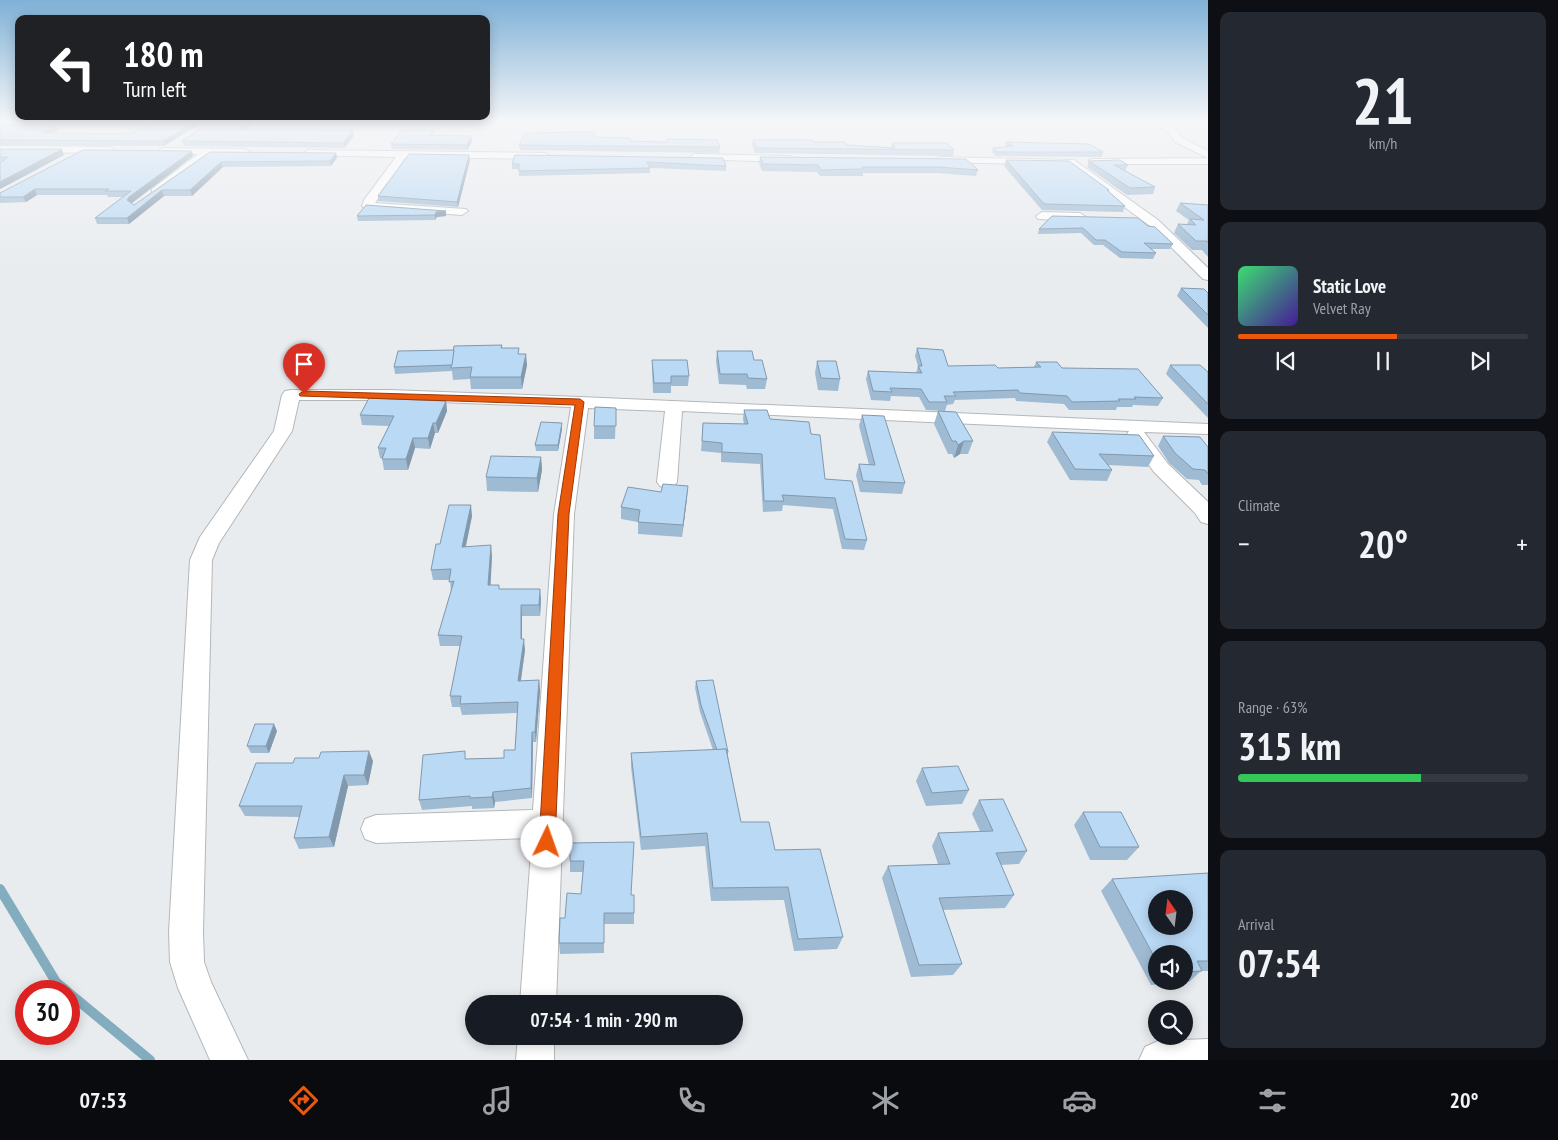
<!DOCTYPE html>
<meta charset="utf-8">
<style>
:root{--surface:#171b24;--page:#242831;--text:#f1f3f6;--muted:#9ea1a6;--line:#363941;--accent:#ea580c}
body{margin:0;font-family:"PT Sans Narrow",sans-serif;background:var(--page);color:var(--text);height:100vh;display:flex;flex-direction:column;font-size:19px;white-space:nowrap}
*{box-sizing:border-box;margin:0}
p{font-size:16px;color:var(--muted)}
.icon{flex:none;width:28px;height:28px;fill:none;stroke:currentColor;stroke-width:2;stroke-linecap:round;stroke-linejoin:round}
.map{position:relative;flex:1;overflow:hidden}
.panel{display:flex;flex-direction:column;gap:12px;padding:12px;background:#0d0f14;width:350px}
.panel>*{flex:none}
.guide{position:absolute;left:15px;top:15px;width:475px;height:105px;border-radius:10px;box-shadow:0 2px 12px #0003;background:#202124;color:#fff;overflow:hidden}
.needle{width:32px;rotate:346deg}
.controls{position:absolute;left:1148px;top:890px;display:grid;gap:10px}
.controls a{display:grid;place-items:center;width:45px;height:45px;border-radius:50%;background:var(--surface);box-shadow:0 2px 12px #0003;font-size:25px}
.speed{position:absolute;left:15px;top:980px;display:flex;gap:10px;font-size:25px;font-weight:700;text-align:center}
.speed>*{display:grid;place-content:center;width:65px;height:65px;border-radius:50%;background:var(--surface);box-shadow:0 2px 12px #0003;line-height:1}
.speed .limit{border:8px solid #d22;background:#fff;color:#111}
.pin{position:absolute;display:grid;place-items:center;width:42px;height:42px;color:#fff;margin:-51px -21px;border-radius:50% 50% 50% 0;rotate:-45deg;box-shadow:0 0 5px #0007}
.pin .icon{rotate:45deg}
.me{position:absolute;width:55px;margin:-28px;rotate:3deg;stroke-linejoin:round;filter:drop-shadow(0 0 4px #0008)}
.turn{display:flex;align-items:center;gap:18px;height:105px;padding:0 25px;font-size:22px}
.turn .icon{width:65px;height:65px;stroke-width:2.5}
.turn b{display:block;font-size:35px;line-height:42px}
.big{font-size:38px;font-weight:700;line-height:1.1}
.panel .tile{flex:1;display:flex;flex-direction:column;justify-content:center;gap:8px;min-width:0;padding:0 18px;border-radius:10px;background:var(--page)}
.panel .dial{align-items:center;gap:0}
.dial b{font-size:65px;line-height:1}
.song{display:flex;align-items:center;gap:15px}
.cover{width:60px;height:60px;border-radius:8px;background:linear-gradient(135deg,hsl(140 70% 55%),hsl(260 70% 35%))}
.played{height:5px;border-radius:2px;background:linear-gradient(90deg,var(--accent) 55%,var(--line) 55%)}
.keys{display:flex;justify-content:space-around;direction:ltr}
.heat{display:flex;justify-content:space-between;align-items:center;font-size:28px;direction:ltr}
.charge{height:8px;border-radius:4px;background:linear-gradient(90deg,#34c759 63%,var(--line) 0)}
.trip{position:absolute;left:465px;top:995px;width:278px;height:50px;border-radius:25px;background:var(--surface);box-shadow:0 2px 12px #0003;font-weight:700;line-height:50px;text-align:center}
.dock{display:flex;height:80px;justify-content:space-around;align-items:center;background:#090b0e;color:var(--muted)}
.dock .icon{width:35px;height:35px}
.dock .selected{color:var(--accent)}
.dock b{font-size:22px;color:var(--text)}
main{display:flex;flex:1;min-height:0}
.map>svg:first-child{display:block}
</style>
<main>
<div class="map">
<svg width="1208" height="1060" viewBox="0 0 1208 1060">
<rect width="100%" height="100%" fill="#e9ecef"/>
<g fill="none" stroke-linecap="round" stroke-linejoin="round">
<g stroke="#83adbe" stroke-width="10">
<path d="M0 889 56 982 67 991"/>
<path d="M69 993 150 1060"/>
</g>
<defs>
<g id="minor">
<path d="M1148 121H1159L1175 128 1182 138 1208 151V164H1089V160L1093 159 1208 158 1175 142 1168 132Z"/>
<path d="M0 146 110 147 115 150 110 153 0 152Z"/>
<path d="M163 148 245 149 250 152 245 155H211L156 194 152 193V189L198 154 160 153V149Z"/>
<path d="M308 150 545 153 550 156 545 159 406 157 375 203 466 209 468 211 462 215 364 208 362 206 364 200 396 157 304 155 303 153Z"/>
<path d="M695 154 790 156 795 159 790 162 691 159 690 157Z"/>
<path d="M940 157 1074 160 1158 220 1208 268V280L1203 279 1150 226 1068 165 936 162 935 160Z"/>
<path d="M1042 212 1080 213 1086 217 1080 221 1038 219 1036 216Z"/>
<path d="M291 390H389L580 397 1208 424V434L1144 432 1168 464 1208 502V524L1201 522 1195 513 1154 472 1127 434 1129 431 682 411 677 482 674 486 667 488 660 486 657 482 665 411 588 408 574 514 556 1004H520L532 838 376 843 365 839 361 829 365 819 376 815 533 810 554 514 571 407 389 400H299L292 431 219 543 212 560 203 932 204 962 211 982 248 1060H210L178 988 170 962 169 932 190 560 200 537 274 431 282 395 285 391Z"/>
<path d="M518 1036H554V1060H516Z"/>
<path d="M1208 1039V1060H1139L1145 1047 1158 1041Z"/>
</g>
</defs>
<use href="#minor" stroke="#b4b7b9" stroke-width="2"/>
<use href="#minor" fill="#fff" fill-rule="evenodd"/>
</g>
<g fill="#9fbbd3" fill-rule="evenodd">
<path d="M156 121 164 146 0 145V125L58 130 52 133 130 134Z"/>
<path d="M212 121H259L246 129 354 136 344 148 184 146 182 141Z"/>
<path d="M434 130 433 135 472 141 467 150 392 149 391 144Z"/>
<path d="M595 132V137L630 141 667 142 720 147 719 153 520 150 519 145Z"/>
<path d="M753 140 814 142 891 148 892 143 954 150 953 156 755 153 752 145Z"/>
<path d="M1006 142 1103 152 1102 157 995 156 992 152 993 148 1006 147 1005 146Z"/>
<path d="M0 149 64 155 0 189Z"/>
<path d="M210 152 336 153 337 158 331 166 223 167 192 196H164L129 224H97L95 218 123 197H108L107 195H37L26 202 0 203V193L193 156 132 203 134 205Z"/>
<path d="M469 155 470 160 458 207 378 201V196Z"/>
<path d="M515 155 726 166V171L650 168V173L519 176V169H512V164Z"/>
<path d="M760 157 966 159 978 170 976 176 937 173H863V176H820L817 172 762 171 759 163Z"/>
<path d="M1006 160 1109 190 1108 191 1125 206 1123 212 1042 210 1004 166Z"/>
<path d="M1089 161 1128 165 1125 171 1155 187 1153 194 1127 195 1087 167Z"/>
<path d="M1180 203 1208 205V257L1202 250H1192L1174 233 1178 224H1187L1189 220 1176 211Z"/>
<path d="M366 205 446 216 437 217 435 220 358 221 357 216Z"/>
<path d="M1148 226 1173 244 1170 249H1150L1156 253 1153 259 1120 258 1103 245H1094L1081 233 1038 234 1039 229Z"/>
<path d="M1181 288 1208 293V328L1177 296Z"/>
<path d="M502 348 519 354 527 365 522 389H471L470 379 453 380 452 371 395 374 394 367Z"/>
<path d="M917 348 948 366 998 368 1034 367 1036 362 1062 368 1163 398 1158 406 1133 405 1132 407H1117L1116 410H1069L1064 404 1016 401 1015 398 955 400 953 404 947 405 945 411 926 410 919 397 891 396 890 401 871 400 866 379 868 371 916 373 918 366 915 356Z"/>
<path d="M717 351 767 379 765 389H747L746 385 719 384 716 361Z"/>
<path d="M652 360 689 376 688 386H671V393H653L652 370Z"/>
<path d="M817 361 840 379 838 391 818 390 815 373Z"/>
<path d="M1170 365 1208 372V418L1166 374Z"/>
<path d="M446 401 447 411 438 433H435L430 449 415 448 408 470H384L382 458H380L378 448 389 426 362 425 360 415Z"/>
<path d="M616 408 615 439H594V426Z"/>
<path d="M744 410 811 434 825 479 867 540 864 550 842 549 833 509 783 505 782 511 763 512 760 464 721 462V453L701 451 703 423 744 424 743 419Z"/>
<path d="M938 411 973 441 968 454H960L954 458 952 454H948L934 424Z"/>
<path d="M862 415 905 483 902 494 860 492 856 475 859 464 869 465 859 426Z"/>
<path d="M562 429 558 451H536L535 445Z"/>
<path d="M1052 432 1154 456 1148 467 1108 465 1112 470 1107 481 1070 480 1047 442Z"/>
<path d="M1163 436 1208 447V485H1202L1199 480 1187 479 1169 463 1158 446Z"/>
<path d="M541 457 542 470 538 492 487 491 486 477Z"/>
<path d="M687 498 682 537 638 534V522L621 519V507Z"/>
<path d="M472 516 466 547 492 556 490 585 500 589 541 599 540 616H522V639L525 650 521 681 539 680 540 691 536 742H533L532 798 495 802 494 808 472 809V806L422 810 419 800 467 759 504 758 515 750 517 713 462 715 460 707H452L450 696 460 646H440L438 635 451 592 450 580H433L431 570 440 544Z"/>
<path d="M696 681 728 752V756L741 822 775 850 843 937 837 949 794 951 784 900 711 901 705 846 641 850 631 767V753L713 750 700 712 695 688Z"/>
<path d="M277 731 269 753H251L247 746Z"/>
<path d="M373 761 368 785 348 786 334 847 299 849 294 838 300 817 245 816 239 806 293 763Z"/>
<path d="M922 768 969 790 962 804 926 806 916 781Z"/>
<path d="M979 800 1027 851 1019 864 1001 865 1014 895 1005 908 943 910 962 964 953 975 911 977 882 878 888 866 938 864 932 846 938 833 980 831 972 814Z"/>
<path d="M1083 812 1139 847 1127 860H1090L1074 825Z"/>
<path d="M570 843 631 895 634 913V924H604V953L560 954 559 943 565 918 581 894 583 872H570Z"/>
<path d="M1208 873V971H1201L1189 982 1151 985 1101 891 1112 879ZM1156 954H1184V981H1156Z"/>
</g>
<g fill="#8298ac">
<path d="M196 121H205L164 146 163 141Z"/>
<path d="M250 121H259L238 134 237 129Z"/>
<path d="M56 125 58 130 44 138 42 133Z"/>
<path d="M353 130 354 136 344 148 343 143Z"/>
<path d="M471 136 472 141 467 150V145Z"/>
<path d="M62 149 64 155 0 189V182Z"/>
<path d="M192 151 193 156 132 203 129 206 127 200 129 197Z"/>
<path d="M336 153 337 158 331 166 330 161Z"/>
<path d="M469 155 470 160 458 207 457 202Z"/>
<path d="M221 162 223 167 192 196 190 190Z"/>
<path d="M35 189 37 195 26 202 23 197Z"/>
<path d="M162 190 164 196 129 224 127 218Z"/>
<path d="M446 211V216L437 217 435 220V215L436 212Z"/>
<path d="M526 354 527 365 522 389 521 377Z"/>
<path d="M446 401 447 411 438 433 436 423Z"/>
<path d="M433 423 435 433 430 449 428 438Z"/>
<path d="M562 423V429L558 451V445Z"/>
<path d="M413 438 415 448 408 470 406 459Z"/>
<path d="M964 441 960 454 954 458 958 445Z"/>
<path d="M541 457 542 470 538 492 537 478Z"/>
<path d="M688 486 687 498 682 537 683 525Z"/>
<path d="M471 505 472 516 463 558 462 547Z"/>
<path d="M491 545 492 556 490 596 488 585Z"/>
<path d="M540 589 541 599 540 616 539 605Z"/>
<path d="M521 605 522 616V648L524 639 525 650 519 692 518 681 521 639Z"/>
<path d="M539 680 540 691 536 742 535 732Z"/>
<path d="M274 724 277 731 269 753 266 746Z"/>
<path d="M532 732 533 742 532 798 531 788Z"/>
<path d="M369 751 373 761 368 785 364 775Z"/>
<path d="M344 775 348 786 334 847 329 837Z"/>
<path d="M493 792 495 802 494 808 492 797Z"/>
</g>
<g fill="#b9d9f5" stroke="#8298ac" fill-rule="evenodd">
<path d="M156 121H196L163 141 0 140V125H56L42 133 130 134Z"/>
<path d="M212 121H250L237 129 353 130 343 143 182 141Z"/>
<path d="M402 130H434L430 135 471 136 467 145 391 144Z"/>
<path d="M576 132H595L594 137 630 138V141L667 142V139L717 140 720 147 519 145 525 134 531 133Z"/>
<path d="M753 140H813L814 142H845L847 145 895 148 892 143H946L954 150 756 148Z"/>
<path d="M1006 142 1089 144 1103 152H997L993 148 1013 146Z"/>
<path d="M0 149H62L0 182V163L8 157H0Z"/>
<path d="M83 150 192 151 129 197 127 200 134 205 210 152 336 153 330 161 221 162 190 190H162L127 218H95L131 191H105L109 189H35L23 197H0V193Z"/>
<path d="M409 154 469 155 457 202 378 196Z"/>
<path d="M515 155 723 158 726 166 647 162 650 168 519 171V164H512Z"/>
<path d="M760 157 966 159 978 170 938 167H862L864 169 821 170 818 165 763 164Z"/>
<path d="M1006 160 1069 161 1109 190H1107L1125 206 1044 204Z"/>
<path d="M1120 160 1128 165H1114L1155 187 1130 188 1089 161Z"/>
<path d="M1180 203 1208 205V243L1207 241H1196L1178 224 1196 225 1190 219 1204 220Z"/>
<path d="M366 205 446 211 436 212 435 215 357 216Z"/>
<path d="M1052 216 1138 218 1148 226 1155 227 1173 244 1144 243 1156 253 1122 252 1105 240H1096L1083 228 1039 229Z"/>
<path d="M1181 288 1204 289 1208 293V315Z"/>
<path d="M502 345 501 348H519L518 354H526L521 377H470L472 367 451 368 454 346Z"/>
<path d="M917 348 943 350 948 366 995 365 998 368 1041 367 1036 362H1057L1062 368 1138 369 1163 398 1134 397 1136 399H1118L1120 401 1072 402 1067 396 1020 393 1018 390 953 392 956 396H944L947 402H929L921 389 890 388 892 392 873 391 868 371 922 373 918 366H922Z"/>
<path d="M454 350 452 365 394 367 398 351Z"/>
<path d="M717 351H752L754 360H762L767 379 748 378 747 374H720Z"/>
<path d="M652 360H687L689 376H671V383H654Z"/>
<path d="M817 361H836L840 379 821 378Z"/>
<path d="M1170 365H1200L1208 372V404Z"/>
<path d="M369 398 446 401 436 423H433L428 438H413L406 459H382L386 448H378L394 416 360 415Z"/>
<path d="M595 407 616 408V426H594Z"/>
<path d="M744 410H767L770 419 809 422 811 434 820 435 825 479 852 481 867 540 845 539 835 498 782 495 784 501H764L762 454 722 452V443L702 441 703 423 748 424Z"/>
<path d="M938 411 956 412 973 441H964L958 445 956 441H952Z"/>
<path d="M862 415 884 416 905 483 863 481 859 464 875 465Z"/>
<path d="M541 422 562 423 558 445H535Z"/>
<path d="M1052 432 1139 435 1154 456 1099 454 1112 470 1075 469Z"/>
<path d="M1163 436 1200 437 1208 447V474L1205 470 1193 469 1175 453Z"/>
<path d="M491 456 541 457 537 478 486 477Z"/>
<path d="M663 484 688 486 683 525 638 522 640 510 621 507 628 487 661 492Z"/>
<path d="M449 505H471L462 547 491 545 488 585H499V589H540L539 605H521V639H524L518 681 539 680 535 732H532L531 788 493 792 492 797 470 798V796L419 800 423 755 465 751V759L504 758V750H515L518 702 460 704 461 696H450L462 636 438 635 454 581 449 582 451 569 431 570 436 544H440Z"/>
<path d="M713 680 728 752 727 753 726 749 717 750 701 705 696 681Z"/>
<path d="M255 724H274L266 746H247Z"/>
<path d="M726 749 741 822H769L775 850 820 849 843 937 798 939 788 887 713 888 707 833 641 837 631 753Z"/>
<path d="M369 751 364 775H344L329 837 294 838 302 806H239L256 763H293L295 758H319L321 752Z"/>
<path d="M958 766 969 790 932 793 922 768Z"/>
<path d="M1003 799 1027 851 996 853 1014 895 939 898 962 964 919 965 888 866 950 864 938 833 993 831 979 800Z"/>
<path d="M1083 812H1121L1139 847H1100Z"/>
<path d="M634 842 631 895H634V913H604V943H559L560 918H565L567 893 581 894 584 861H570V843Z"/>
<path d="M1208 873V961H1197L1202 971 1184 972V954H1156V960L1112 879ZM1156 899H1184V926H1156Z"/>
</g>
<linearGradient id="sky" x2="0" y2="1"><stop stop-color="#7fb1d7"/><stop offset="0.45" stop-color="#f5f6f8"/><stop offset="1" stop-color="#f5f6f8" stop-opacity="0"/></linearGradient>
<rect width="1208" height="269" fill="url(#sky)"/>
<path fill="#ea580c" stroke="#983908" d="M304 391 580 399 584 402 569 514 555 842 553 848 547 850 541 848 539 842 558 514 575 405 300 396 299 394Z"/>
</svg>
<div class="controls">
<a><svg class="needle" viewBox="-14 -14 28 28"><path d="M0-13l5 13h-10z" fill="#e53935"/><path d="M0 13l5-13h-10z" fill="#9ea1a6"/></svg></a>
<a><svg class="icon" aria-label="sound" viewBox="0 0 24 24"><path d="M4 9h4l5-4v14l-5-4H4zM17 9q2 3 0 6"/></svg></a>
<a><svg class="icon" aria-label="search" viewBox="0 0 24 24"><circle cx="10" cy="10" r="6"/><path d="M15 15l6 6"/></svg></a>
</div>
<div class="speed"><div class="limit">30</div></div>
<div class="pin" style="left:304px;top:394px;background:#d93025"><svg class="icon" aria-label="arrive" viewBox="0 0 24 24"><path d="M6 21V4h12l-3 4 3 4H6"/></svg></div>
<svg class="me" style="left:547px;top:842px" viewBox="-20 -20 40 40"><circle r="19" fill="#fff"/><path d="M0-13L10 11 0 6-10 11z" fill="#ea580c"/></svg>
<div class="trip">07:54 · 1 min · 290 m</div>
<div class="guide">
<div class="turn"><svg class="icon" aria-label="left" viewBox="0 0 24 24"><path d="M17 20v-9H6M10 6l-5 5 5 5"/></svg><div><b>180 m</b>Turn left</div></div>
</div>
</div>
<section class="panel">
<div class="tile dial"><b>21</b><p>km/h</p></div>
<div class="tile">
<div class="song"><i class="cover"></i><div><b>Static Love</b><p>Velvet Ray</p></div></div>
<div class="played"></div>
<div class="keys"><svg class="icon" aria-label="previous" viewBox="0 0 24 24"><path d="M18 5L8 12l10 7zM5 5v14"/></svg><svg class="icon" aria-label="pause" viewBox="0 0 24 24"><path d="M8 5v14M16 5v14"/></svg><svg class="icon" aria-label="next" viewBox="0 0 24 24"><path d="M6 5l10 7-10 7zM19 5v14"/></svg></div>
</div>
<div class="tile"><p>Climate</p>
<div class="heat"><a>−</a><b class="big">20°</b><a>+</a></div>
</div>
<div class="tile"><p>Range · 63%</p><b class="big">315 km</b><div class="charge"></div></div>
<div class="tile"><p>Arrival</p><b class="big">07:54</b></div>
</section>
</main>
<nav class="dock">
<b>07:53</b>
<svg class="icon selected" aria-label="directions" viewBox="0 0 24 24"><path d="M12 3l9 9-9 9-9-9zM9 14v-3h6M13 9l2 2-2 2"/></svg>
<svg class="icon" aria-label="music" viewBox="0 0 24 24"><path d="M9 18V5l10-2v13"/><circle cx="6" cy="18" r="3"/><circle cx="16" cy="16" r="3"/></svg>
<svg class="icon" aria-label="phone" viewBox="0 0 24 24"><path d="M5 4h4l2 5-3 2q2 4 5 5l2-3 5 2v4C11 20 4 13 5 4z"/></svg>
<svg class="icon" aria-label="climate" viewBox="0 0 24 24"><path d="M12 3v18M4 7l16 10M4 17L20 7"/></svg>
<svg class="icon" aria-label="car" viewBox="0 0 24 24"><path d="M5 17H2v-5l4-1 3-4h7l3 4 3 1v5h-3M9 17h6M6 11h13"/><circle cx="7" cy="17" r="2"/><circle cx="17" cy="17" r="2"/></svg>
<svg class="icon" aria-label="filters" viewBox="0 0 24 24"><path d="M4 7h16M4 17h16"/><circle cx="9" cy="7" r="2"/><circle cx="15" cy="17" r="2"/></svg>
<b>20°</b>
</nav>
